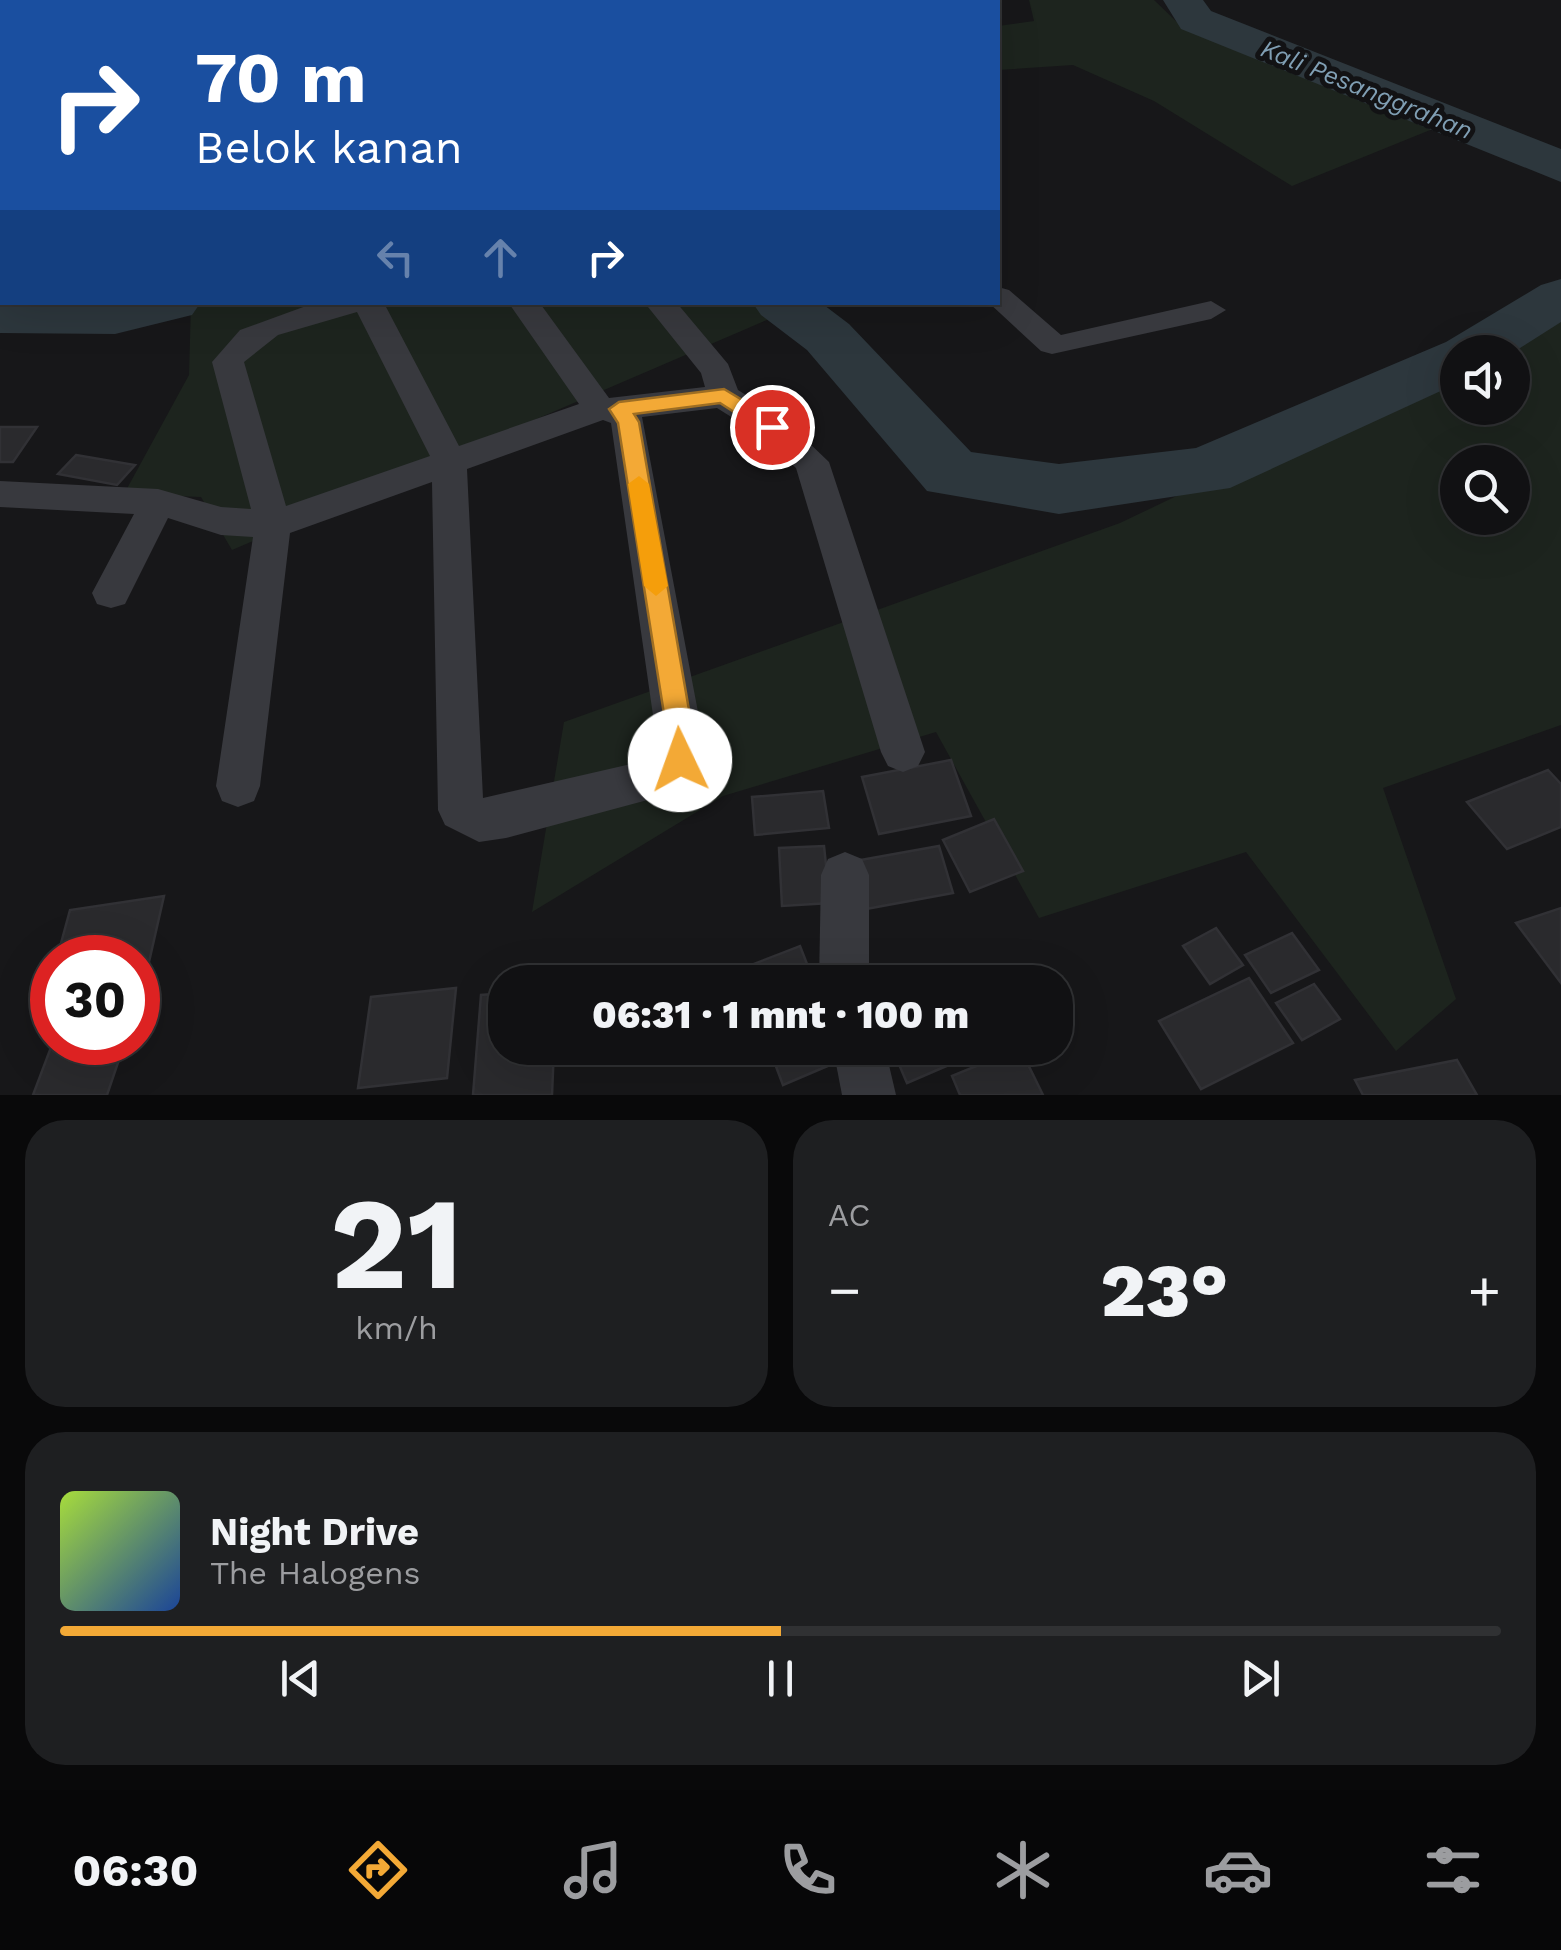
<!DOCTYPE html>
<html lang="id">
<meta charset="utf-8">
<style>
:root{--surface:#111113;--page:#1e1f21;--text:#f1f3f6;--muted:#9c9da0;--line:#303133;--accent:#f3a936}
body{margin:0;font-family:"Work Sans",sans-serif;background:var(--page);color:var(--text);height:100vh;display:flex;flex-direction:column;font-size:38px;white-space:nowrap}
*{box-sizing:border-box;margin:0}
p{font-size:32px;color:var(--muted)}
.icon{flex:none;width:55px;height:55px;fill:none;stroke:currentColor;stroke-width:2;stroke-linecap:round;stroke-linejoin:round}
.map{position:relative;height:1095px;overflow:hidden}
.sheet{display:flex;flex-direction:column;gap:25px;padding:25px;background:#09090a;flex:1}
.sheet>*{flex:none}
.banner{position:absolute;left:0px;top:0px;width:1000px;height:305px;box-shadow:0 10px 40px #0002,0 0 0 2px var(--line);background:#1a4fa0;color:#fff;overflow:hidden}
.controls{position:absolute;left:1440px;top:335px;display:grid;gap:20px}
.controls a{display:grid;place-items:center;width:90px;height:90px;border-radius:50%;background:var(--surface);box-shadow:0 10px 40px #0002,0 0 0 2px var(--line);font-size:50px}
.speed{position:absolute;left:30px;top:935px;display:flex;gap:20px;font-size:50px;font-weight:700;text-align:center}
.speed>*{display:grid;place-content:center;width:130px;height:130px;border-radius:50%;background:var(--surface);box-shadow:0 10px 40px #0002,0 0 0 2px var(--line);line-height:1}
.speed .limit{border:15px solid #d22;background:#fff;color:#111}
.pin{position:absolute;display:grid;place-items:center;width:85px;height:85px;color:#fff;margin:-42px;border:5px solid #fff;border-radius:50%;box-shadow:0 2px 10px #0007}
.me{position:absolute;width:110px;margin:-55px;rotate:357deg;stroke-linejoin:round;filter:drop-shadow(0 0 8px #0008)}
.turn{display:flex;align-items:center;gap:35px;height:210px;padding:0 30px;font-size:45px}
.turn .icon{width:130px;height:130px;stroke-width:2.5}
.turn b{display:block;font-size:70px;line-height:85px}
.lanes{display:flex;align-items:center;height:95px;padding:0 30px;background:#0003;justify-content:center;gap:50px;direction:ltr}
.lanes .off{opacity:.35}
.big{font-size:75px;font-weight:800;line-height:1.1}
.sheet .tile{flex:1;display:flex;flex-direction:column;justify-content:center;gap:15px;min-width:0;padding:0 35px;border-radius:40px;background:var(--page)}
.sheet .dial{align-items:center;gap:0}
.dial b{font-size:130px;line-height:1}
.song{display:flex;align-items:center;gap:30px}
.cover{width:120px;height:120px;border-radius:15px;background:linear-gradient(135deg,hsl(80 70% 55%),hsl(220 70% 35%))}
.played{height:10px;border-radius:5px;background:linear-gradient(90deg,var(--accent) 50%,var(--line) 50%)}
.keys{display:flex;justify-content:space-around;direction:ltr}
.heat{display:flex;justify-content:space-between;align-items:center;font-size:55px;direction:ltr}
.sheet .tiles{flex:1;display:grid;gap:25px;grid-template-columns:1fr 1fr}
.tile:last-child{grid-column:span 2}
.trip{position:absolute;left:488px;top:965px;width:585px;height:100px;border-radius:40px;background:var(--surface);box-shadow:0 10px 40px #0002,0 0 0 2px var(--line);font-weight:800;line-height:100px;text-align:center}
.tab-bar{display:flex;height:160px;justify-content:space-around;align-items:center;background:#070708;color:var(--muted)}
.tab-bar .icon{width:70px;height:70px}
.tab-bar .current{color:var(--accent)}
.tab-bar b{font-size:45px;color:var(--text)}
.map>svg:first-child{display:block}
</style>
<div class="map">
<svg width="1561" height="1095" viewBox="0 0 1561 1095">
<rect width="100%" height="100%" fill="#171719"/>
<g fill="#1d241e" fill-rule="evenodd">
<path d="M1029 0H1154L1179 24 1253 42 1445 124 1292 186 1154 101 1073 65 998 70V26L1034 21Z"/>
<path d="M783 302 790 310 232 550 201 497 124 494 189 375 191 303Z"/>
<path d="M1561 305V725L1383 788 1456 999 1396 1051 1246 852 1039 918 936 732 723 796 532 912 564 722 1120 523 1457 362 1458 408H1512V352H1477L1543 321ZM1458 462H1512V518H1458Z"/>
</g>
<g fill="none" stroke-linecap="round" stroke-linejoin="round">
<g fill="#2d373d" fill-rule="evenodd">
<path d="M1163 0H1203L1211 11 1561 149V182L1181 29Z"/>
<path d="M1561 279V322L1512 353 1458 352V383L1230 488 1059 514 927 491 807 350 761 315 752 302H820L849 324 971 452 1059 464 1196 448 1446 342 1541 285Z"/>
<path d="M0 297 2 302H201L192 315 115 334 0 333Z"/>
</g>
</g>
<g fill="#2a2a2d" stroke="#313135" stroke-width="2.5">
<path d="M0 427H37L13 462H0Z"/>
<path d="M76 455 135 465 117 485 58 474Z"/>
<path d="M951 760 971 816 879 834 862 777Z"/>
<path d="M1548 770 1561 784V827L1507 849 1467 802Z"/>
<path d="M823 791 829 828 755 835 752 797Z"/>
<path d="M994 819 1023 871 970 892 943 840Z"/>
<path d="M824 846 830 903 782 906 779 848Z"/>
<path d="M939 846 953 893 866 909 855 861Z"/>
<path d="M164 896 144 984 138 985V958H57L70 910Z"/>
<path d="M1561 908V983L1516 923Z"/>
<path d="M1216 928 1243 965 1210 984 1183 946Z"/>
<path d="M1292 933 1319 970 1271 993 1245 955Z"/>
<path d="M800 946 814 982H716L715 979Z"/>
<path d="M1249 978 1293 1043 1201 1089 1159 1021Z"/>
<path d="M1314 984 1340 1019 1302 1040 1276 1003Z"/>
<path d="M456 988 447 1078 358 1088 371 997Z"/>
<path d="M505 993V1048H554L552 1095H473L481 995Z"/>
<path d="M53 1042H125L107 1095H33Z"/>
<path d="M769 1048H839L844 1059 783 1085Z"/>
<path d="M892 1048H952L958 1061 907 1083Z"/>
<path d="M1020 1048 1043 1095H960L952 1076Z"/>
<path d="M1457 1060 1477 1095H1363L1355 1080Z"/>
</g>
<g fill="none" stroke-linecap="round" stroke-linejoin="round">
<g fill="#38393e" fill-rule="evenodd">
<path d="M998 287 1009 290 1061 335 1211 301 1226 310 1211 319 1052 354 1041 351 988 302H998Z"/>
<path d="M317 302 385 305 459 446 579 404 508 302H539L609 398 705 387 701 373 644 302H676L728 364 738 390 784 419 829 462 925 752 918 766 903 772 888 766 881 752 796 468 760 435 717 408 642 417 702 733V760L696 774 655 798 506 838 479 842 445 825 438 810 432 482 290 533 260 786 254 801 238 807 222 801 216 786 253 537 221 535 168 518 125 604 111 608 97 604 92 593 134 514 0 507V481L158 489 221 507 251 509 212 362 240 330ZM357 312 430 456 286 506 244 362 278 335ZM603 420 611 423 658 750 644 761 483 798 467 469Z"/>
<path d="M845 852 862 859 869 875V982H819L821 875 828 859Z"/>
<path d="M833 1048H885L896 1095H842Z"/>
</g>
</g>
<path fill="#f3a936" stroke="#9e6e23" stroke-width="2.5" d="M724 389 779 422V432H765L720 403 634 414 639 422 693 733 689 768 680 772 670 768 667 733 618 423 609 409 619 402Z"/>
<path fill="#f59e0b" d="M639 476 649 484 668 586 656 596 644 586 628 484Z"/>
<g text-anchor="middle" stroke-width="10" stroke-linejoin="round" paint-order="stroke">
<g font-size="25" font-style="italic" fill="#809fb4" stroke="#121214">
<text transform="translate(1367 89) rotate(22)" y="9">Kali Pesanggrahan</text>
</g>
</g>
</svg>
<div class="controls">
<a><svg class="icon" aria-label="sound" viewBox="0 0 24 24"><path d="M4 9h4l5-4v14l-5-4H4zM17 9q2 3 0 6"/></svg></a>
<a><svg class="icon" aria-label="search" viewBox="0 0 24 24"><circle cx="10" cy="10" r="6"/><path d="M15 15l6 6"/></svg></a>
</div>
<div class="speed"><div class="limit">30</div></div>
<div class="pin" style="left:772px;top:427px;background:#d93025"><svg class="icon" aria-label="arrive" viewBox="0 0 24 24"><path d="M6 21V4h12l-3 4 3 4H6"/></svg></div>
<svg class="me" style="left:680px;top:760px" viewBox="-20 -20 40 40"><circle r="19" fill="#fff"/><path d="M0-13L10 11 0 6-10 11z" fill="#f3a936"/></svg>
<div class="trip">06:31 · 1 mnt · 100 m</div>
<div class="banner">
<div class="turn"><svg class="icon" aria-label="right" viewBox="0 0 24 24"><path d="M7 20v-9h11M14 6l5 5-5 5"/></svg><div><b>70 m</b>Belok kanan</div></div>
<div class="lanes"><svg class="icon off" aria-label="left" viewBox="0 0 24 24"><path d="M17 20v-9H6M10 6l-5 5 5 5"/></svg><svg class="icon off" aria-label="ahead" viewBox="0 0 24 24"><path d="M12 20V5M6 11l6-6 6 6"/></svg><svg class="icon" aria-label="right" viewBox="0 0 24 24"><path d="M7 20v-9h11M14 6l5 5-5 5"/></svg></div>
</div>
</div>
<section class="sheet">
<div class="tiles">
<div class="tile dial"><b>21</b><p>km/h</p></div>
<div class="tile"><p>AC</p>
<div class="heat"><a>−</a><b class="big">23°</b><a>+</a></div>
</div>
<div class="tile">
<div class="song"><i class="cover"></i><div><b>Night Drive</b><p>The Halogens</p></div></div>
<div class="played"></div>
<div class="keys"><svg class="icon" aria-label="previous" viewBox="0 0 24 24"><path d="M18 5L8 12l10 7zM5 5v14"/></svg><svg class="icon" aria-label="pause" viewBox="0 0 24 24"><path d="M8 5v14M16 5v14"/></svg><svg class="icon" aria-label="next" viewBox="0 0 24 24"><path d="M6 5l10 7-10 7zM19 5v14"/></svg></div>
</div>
</div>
</section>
<nav class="tab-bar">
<b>06:30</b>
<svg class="icon current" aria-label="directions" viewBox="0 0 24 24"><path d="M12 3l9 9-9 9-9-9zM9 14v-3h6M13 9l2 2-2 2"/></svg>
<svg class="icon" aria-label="music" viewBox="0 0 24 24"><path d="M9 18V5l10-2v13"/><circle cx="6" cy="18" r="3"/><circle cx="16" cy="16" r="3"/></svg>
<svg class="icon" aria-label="phone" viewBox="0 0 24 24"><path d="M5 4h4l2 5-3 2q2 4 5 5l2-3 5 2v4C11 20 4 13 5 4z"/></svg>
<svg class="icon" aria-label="climate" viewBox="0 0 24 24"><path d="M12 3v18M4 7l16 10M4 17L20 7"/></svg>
<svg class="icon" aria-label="car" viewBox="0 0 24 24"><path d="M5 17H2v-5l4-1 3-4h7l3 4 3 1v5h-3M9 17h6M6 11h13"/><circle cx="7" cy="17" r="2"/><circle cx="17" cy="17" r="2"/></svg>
<svg class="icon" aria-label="filters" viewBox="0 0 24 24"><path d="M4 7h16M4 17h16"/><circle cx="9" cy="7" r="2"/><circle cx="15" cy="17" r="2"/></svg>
</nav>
